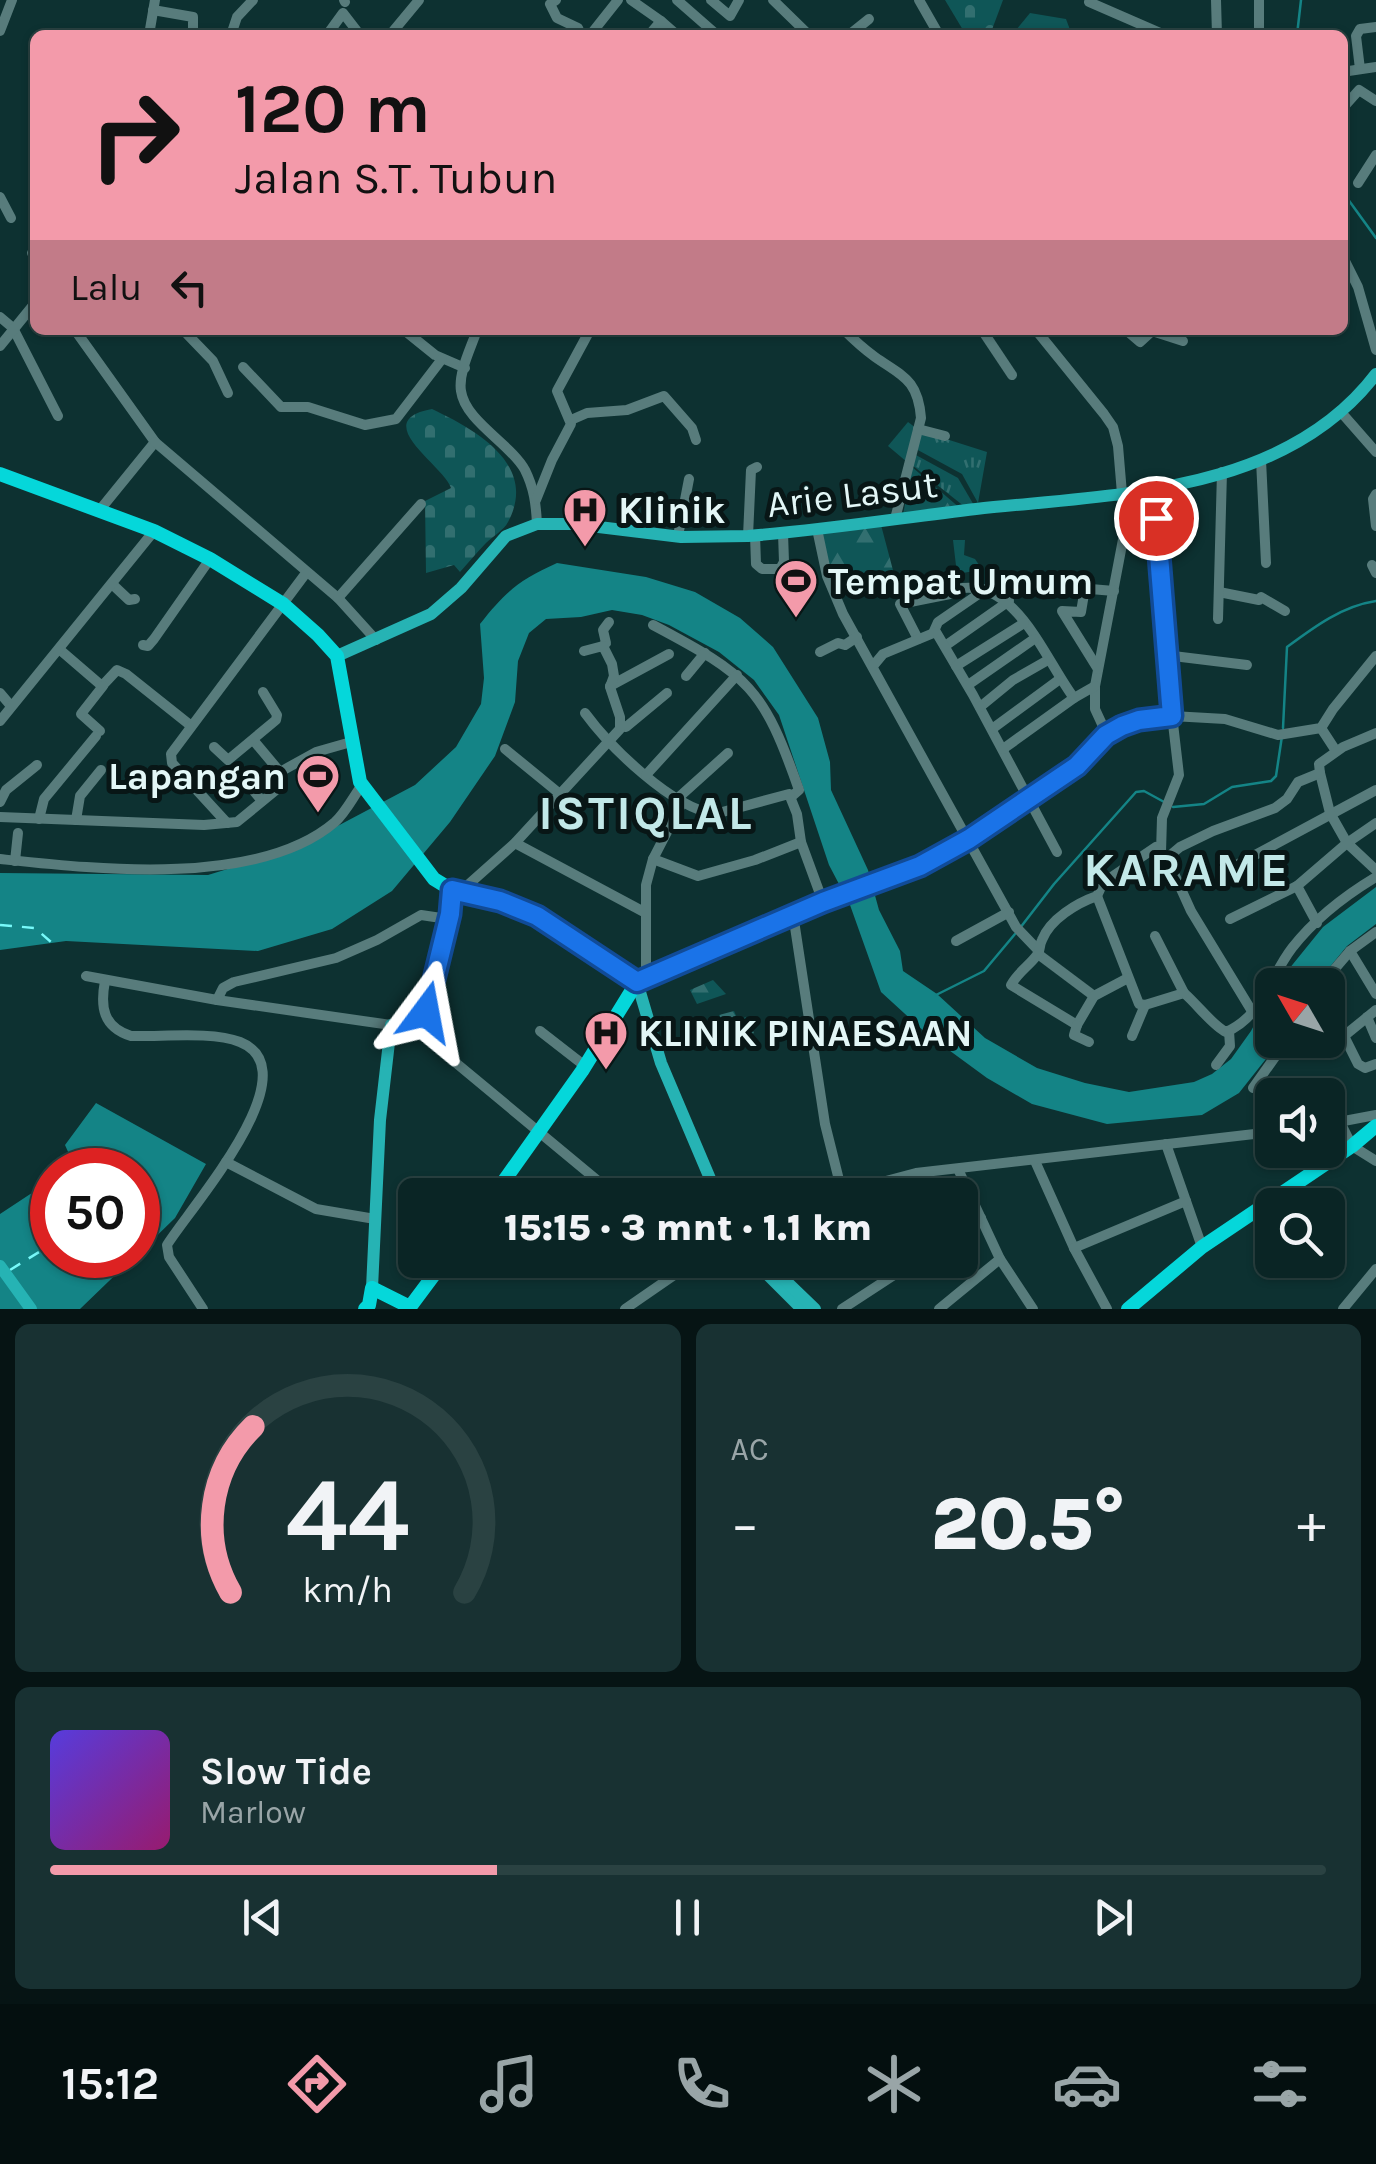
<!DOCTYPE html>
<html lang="id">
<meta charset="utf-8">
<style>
:root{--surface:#0a2525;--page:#183132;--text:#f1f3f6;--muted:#99a5a7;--line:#2a4242;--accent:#f39aaa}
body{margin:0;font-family:Karla,sans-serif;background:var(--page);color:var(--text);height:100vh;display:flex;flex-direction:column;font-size:38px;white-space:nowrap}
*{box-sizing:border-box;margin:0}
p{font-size:32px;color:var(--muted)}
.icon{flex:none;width:55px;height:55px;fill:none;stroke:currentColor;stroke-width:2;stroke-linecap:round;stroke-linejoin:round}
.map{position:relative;height:1309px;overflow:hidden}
.details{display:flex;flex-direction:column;gap:15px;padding:15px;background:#061414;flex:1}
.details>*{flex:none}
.banner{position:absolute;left:30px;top:30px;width:1318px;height:305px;border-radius:15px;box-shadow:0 2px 8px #0004,0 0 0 2px var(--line);background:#f39aaa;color:#111;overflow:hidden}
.needle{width:65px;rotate:309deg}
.tools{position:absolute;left:1255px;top:968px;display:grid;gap:20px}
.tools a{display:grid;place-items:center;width:90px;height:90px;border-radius:15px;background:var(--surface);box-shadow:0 2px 8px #0004,0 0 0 2px var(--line);font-size:50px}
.speed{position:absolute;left:30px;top:1148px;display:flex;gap:20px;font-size:50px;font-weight:700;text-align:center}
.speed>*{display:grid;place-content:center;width:130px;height:130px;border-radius:50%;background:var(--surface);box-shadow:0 2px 8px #0004,0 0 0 2px var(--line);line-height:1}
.speed .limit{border:15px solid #d22;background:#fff;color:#111}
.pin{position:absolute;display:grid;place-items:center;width:85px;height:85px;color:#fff;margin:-42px;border:5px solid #fff;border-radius:50%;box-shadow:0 2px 10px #0007}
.me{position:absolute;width:110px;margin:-55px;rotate:13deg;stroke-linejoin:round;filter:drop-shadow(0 0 8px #0008)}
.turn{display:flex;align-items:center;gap:35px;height:210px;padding:0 40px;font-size:45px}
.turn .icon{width:130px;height:130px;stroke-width:2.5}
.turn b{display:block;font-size:70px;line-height:85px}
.then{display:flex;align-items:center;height:95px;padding:0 40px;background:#0003;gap:20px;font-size:38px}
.big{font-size:75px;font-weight:800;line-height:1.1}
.details .widget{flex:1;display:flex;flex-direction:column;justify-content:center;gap:15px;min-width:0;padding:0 35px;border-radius:15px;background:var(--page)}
.details .dial{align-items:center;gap:0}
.dial svg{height:260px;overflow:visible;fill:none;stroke:var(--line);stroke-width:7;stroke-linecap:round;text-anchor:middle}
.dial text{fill:var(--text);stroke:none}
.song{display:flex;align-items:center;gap:30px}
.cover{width:120px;height:120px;border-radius:15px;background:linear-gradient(135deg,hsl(250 70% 55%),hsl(320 70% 35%))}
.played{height:10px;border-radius:5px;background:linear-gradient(90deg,var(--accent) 35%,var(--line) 35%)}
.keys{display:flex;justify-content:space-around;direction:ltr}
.heat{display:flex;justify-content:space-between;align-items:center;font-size:55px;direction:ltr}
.details .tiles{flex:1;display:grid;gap:15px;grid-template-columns:1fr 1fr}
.widget:last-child{grid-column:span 2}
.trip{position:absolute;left:398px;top:1178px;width:580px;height:100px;border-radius:15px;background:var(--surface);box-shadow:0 2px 8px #0004,0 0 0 2px var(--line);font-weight:800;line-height:100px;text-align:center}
.menu{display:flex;height:160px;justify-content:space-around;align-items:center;background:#040f0f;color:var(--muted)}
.menu .icon{width:70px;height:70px}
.menu .current{color:var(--accent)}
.menu b{font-size:45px;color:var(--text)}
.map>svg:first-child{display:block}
</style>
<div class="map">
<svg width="1376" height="1309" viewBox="0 0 1376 1309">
<defs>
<pattern id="forest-firs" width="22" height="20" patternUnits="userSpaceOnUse" patternTransform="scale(2.5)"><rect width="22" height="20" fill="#0f5657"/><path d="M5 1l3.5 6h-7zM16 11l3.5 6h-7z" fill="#326f70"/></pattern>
<pattern id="cemetery-stones" width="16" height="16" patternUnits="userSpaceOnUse" patternTransform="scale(2.5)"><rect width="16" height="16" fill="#0f5657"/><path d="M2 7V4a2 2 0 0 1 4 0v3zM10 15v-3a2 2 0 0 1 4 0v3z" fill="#326f70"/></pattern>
<pattern id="park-tufts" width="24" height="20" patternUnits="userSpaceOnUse" patternTransform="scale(2.5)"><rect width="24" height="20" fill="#0f5657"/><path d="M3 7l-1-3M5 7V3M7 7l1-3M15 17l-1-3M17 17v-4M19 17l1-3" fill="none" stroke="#326f70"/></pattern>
</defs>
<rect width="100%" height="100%" fill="#0d3131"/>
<path fill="#0f5657" d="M1030 13 1066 19 1072 35H1012Z"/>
<g fill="url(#forest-firs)">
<path d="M912 467 961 509 903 515Z"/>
<path d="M881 525 894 574 867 584 862 576 835 586 819 531Z"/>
<path d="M953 540H965L964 555 975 559 979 565 974 571 957 574Z"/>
<path d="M713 980 726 994 697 1004 690 990Z"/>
<path d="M734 1011 738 1020 746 1017 754 1033 735 1041 732 1024 726 1026 719 1015Z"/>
</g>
<g fill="url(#cemetery-stones)">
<path d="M945 0H1003L990 35H966Z"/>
<path d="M432 409C474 429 539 464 508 522 504 530 493 536 486 543 477 552 469 562 460 572L454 565 426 573 425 501 451 488C445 466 367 421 432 409Z"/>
</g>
<g fill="url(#park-tufts)">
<path d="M908 422 916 428 907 462 888 446Z"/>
<path d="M921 431 987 452 978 503 962 474 916 449Z"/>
<path d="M914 454 958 478 975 507H965L912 465Z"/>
</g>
<g fill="#148486">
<path d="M557 563 646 577 695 592 740 618 773 647 818 718 830 762 831 790 868 870 879 910 900 951 903 971 937 994 985 1038 1037 1068 1085 1083 1129 1092 1194 1082 1212 1074 1231 1059 1251 1031 1272 991V1040H1281L1239 1093 1202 1115 1107 1124 1032 1104 987 1078 927 1034 881 992 850 905 829 865 779 715 754 680 719 652 669 625 642 615 612 610 581 617 546 619 529 633 518 661 515 702 495 756 450 822 392 891 332 929 258 951 66 941 0 950V873L208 875 296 848 415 785 456 747 481 704 484 678 480 624C505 592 519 580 557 563Z"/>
<path d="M1376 887V924L1347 946 1315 985H1276L1323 927Z"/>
<path d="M96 1103 206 1164 175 1218 138 1254V1170H56L69 1154 65 1145Z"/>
<path d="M52 1175V1255H136L80 1309H0V1214L47 1183Z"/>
</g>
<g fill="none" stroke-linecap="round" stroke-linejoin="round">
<g stroke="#148486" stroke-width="2.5">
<path d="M1297 35 1301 0"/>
<path d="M1342 191 1376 238"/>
<path d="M1283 728 1287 647C1314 627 1342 606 1376 601"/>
<path d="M1173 807 1204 804 1232 787 1271 781 1276 776 1282 736"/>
<path d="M1020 928 1054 884 1136 792 1144 791 1166 803"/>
<path d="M936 995 984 971 1015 934"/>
</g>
<g stroke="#77f9fa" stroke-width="2.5" stroke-dasharray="12 10" stroke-linecap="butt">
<path d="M0 925 35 928 51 942"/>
<path d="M138 1207 150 1200"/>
<path d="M10 1270 52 1244"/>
</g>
<g stroke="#587c7c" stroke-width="10">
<path d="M344 0 345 2"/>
<path d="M556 0 550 4 557 18 578 28 581 35"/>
<path d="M631 0 661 21"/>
<path d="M677 0 717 35"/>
<path d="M711 0 730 16 739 0"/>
<path d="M773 0 809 35"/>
<path d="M919 0 939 35"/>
<path d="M1216 0 1217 35"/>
<path d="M1089 2 1165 35"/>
<path d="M153 10 193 17V35"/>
<path d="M0 31 12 0"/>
<path d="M591 34 618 0"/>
<path d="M149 35 155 0"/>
<path d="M231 35 237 17 253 0"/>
<path d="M327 35 343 13 360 35"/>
<path d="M390 35 419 0"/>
<path d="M649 35 661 21 677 35"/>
<path d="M849 35 869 19"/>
<path d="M1259 35V0"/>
<path d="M1360 69 1356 36 1360 29 1376 27"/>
<path d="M1342 72 1376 67"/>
<path d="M1342 109 1359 90 1376 101"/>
<path d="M1358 183 1376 155"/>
<path d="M0 197 11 218"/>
<path d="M32 253 35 257"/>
<path d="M1342 255 1358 287 1376 350"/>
<path d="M0 317 13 328 58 416"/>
<path d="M75 330 155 442 99 511"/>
<path d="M188 330 187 334 213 361 228 393"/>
<path d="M404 330 435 355 465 368"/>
<path d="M477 330C471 348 458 373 461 391 465 421 511 444 525 470 534 488 536 504 537 524"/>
<path d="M844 330C853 339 864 349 875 357 902 376 918 379 921 418L895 519"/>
<path d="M982 330 1012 375"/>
<path d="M1036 330 1104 414 1113 427 1118 446 1125 529 1095 686V709L1107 735"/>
<path d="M1126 330 1140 342 1152 331 1183 341"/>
<path d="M0 346 35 303"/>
<path d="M243 367 281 407H308L365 425 396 419 442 359"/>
<path d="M1340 411 1376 452"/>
<path d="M571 420 587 413 627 410 664 396 692 428 696 440"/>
<path d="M918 429 945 436"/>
<path d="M155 442 338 598 376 640"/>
<path d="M1261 460 1266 563"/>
<path d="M1154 489 1165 655 1179 775 1162 818 1161 852"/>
<path d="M1376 494 1373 499 1376 526"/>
<path d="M536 500 552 460 571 424 557 391 590 330"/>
<path d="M817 529 827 576 843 614 1016 927 1039 951"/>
<path d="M755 535 756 564 762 569H780L784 562 783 533"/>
<path d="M678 536 689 479"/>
<path d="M748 536 751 470 757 467"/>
<path d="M1372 565 1376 573"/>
<path d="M112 584 129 600 135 599"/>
<path d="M1067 587 1114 591"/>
<path d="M1085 588 1081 612 1062 611 1098 669"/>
<path d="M957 589C1016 577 1044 658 1074 698"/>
<path d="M1219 592 1259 600 1261 597 1285 611"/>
<path d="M338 598 421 504"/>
<path d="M1218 619 1222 472"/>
<path d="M653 625C749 676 763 687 799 790L791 797"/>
<path d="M934 631 938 622 986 589"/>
<path d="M918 639 900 604 960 592"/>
<path d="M143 645 148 646 154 639 210 559"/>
<path d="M603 646 606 643 603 630 609 622"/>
<path d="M945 646 1009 601"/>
<path d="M59 649 102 686 117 670 126 674 190 725"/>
<path d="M820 652 838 643 845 645 857 637"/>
<path d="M1165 655 1247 665"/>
<path d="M873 666 883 654 936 632 973 695 1057 852"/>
<path d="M956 666 1024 623"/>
<path d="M686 676 705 653"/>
<path d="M968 685 1034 639"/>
<path d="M610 686 669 654"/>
<path d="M0 693 11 706"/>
<path d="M980 707 1013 680 1048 660"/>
<path d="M585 713C610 747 672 808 715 814L789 794 797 814 801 842 823 902"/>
<path d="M0 721 154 531"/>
<path d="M621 726 626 727 667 693"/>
<path d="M1321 728 1336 751"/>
<path d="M992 729 1060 679"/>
<path d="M100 731 81 714 103 686"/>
<path d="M254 741 280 772 316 752 351 742"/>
<path d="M214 747 228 760 276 720 277 715 263 692"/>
<path d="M505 749 560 794"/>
<path d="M1003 749 1074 698 1095 686"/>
<path d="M646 775 737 675"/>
<path d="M242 777 262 801"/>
<path d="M678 798 728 753"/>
<path d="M0 802 6 790 37 765"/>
<path d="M0 817 204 825 237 822 281 786"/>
<path d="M39 819 44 799 96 736"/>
<path d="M76 820 80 796 101 770"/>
<path d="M227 823 172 763 171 754 306 573"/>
<path d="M1376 823 1347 843 1376 870"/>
<path d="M515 843 644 912"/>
<path d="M1167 858 1191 911 1253 1013"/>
<path d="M0 859C94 869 258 888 335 822 346 812 353 797 362 785"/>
<path d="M653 859 698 876 755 860 801 842"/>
<path d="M15 861 18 833"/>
<path d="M1231 868 1376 790"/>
<path d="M460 892 515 843 620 729V717L610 687 614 676 612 664 603 646 584 651"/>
<path d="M1097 896 1139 1004 1145 1005 1184 993C1197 1004 1213 1026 1226 1032 1263 1016 1269 978 1292 948 1314 920 1346 895 1376 877"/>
<path d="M793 914 825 1124 842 1192"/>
<path d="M1230 919 1297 886"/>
<path d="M1317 923 1297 886 1347 843 1330 813 1320 773"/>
<path d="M1155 936 1184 993"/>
<path d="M956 941 1009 912"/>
<path d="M1350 951 1376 994"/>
<path d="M1038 954 1094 996"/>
<path d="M86 976 217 1000 391 1025"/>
<path d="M646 976V885L653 859 682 803"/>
<path d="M105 981C100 1007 103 1027 131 1036 162 1037 212 1031 240 1042 313 1071 189 1209 167 1245L169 1257 203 1309"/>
<path d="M637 982 823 902 920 866 969 839 1077 766 1107 735 1122 726 1139 719 1172 716 1225 719 1278 735 1321 728 1333 709 1376 656"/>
<path d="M1321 985 1350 951 1376 932"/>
<path d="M217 1000 223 988 234 982 336 958 377 940 421 915 448 919"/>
<path d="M1376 1010 1344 1036 1358 1064 1365 1068 1376 1064"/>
<path d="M1367 1017 1376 1038"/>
<path d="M409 1024 615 1195"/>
<path d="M1077 1025 1011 985C1018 972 1029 966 1037 955 1042 948 1038 948 1042 940 1050 919 1077 903 1097 896L1103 883 1156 847 1167 858 1180 847 1213 831 1275 808 1287 799 1298 782 1320 773 1319 764 1343 747 1376 733"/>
<path d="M1077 1025 1094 996 1128 978"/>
<path d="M1077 1025 1074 1035 1089 1042"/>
<path d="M540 1031 585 1066"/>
<path d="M1132 1036 1145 1005"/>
<path d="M1216 1065 1230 1046 1229 1031"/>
<path d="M1253 1088 1287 1040"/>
<path d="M1340 1122 1352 1146 1376 1161"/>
<path d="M1328 1124 1376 1115"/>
<path d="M1328 1128 1337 1143 1333 1159"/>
<path d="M1166 1144 1202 1247"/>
<path d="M1035 1161 1074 1248 1107 1309"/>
<path d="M226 1162 316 1209 375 1219"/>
<path d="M958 1169 1000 1259 1033 1309"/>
<path d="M833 1195 916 1173 1272 1132"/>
<path d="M960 1231 981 1218"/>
<path d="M1074 1248 1186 1201"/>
<path d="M625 1309 696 1260"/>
<path d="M842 1309 917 1260"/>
<path d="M939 1309 1000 1259"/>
<path d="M1343 1309 1376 1269"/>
</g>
<g stroke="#26b3b4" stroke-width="12">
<path d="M337 656 431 614 461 588 506 536 537 524H574L681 537 748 536C825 530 900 518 976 509 1113 494 1284 495 1376 374"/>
<path d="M637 982 661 1063 717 1195"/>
<path d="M753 1260 802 1309"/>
<path d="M764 1260 815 1309"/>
<path d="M0 1266 31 1309"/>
<path d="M372 1288 380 1120 391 1025 409 1024 426 1012 450 914 452 890"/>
</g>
<g stroke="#05d7da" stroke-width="14">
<path d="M0 474 154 531 210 559 283 604 318 635 337 656 360 782 434 879 452 890 500 901 537 916 637 982 582 1071 494 1195"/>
<path d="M365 1309 369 1305 372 1288 410 1307 445 1260"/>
<path d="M1128 1309 1202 1247 1352 1146 1376 1126"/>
</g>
</g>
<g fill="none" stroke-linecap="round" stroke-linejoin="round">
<defs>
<path id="route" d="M426 1012 450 914 452 890 500 901 537 916 637 982 823 902 920 866 969 839 1077 766 1106 735 1122 726 1139 720 1172 716 1156 518"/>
</defs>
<use href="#route" stroke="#114b97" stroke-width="25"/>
<use href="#route" stroke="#1a73e8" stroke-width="18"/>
</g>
<defs>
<symbol id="hospital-pin" viewBox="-11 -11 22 30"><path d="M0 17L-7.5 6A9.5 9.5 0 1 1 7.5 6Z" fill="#f39aaa" stroke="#081616"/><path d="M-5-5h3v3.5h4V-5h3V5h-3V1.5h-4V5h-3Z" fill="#111"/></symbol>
<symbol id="stadium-pin" viewBox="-11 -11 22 30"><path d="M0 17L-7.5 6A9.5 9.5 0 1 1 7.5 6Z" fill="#f39aaa" stroke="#081616"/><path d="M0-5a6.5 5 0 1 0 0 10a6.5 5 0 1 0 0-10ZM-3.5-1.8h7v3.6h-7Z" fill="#111"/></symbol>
</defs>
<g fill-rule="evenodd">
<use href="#hospital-pin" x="560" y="485" width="50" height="68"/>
<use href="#stadium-pin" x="771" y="556" width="50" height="68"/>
<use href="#stadium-pin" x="293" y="751" width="50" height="68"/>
<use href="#hospital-pin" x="581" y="1008" width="50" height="68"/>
</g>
<g text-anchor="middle" stroke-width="10" stroke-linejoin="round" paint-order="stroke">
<g font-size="38" fill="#e3f7f7" stroke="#081616">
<text transform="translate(852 494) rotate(-7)" y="13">Arie Lasut</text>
</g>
<g font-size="38" font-weight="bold" fill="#e3f7f7" stroke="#081616" text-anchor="start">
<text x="618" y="523">Klinik</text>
<text x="828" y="594">Tempat Umum</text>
<text x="286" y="789" text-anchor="end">Lapangan</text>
<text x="638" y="1046">KLINIK PINAESAAN</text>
</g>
<g font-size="48" font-weight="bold" letter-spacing="2.5" fill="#c2e8e8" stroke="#081616">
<text x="646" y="829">ISTIQLAL</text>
<text x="1187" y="886">KARAME</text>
</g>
</g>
</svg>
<div class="tools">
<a><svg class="needle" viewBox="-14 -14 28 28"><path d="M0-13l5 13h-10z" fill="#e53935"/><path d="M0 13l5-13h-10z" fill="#99a5a7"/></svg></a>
<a><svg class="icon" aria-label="sound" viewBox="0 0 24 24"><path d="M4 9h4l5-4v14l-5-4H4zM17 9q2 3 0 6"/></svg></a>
<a><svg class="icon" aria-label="search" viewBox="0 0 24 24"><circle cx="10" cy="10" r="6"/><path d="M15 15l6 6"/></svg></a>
</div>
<div class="speed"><div class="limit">50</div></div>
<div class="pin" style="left:1156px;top:518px;background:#d93025"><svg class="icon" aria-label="arrive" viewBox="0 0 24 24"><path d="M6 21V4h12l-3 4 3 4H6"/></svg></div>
<svg class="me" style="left:426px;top:1012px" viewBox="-20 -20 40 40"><path d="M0-17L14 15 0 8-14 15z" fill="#1a73e8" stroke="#fff" stroke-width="4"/></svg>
<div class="trip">15:15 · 3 mnt · 1.1 km</div>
<div class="banner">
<div class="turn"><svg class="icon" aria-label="right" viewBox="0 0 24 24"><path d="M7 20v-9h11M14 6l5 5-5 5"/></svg><div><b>120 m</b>Jalan S.T. Tubun</div></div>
<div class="then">Lalu<svg class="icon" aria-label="left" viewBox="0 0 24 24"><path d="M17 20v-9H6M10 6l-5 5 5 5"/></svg></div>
</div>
</div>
<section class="details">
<div class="tiles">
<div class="widget dial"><svg viewBox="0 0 100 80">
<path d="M14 69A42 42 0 1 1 86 69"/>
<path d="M14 69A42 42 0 0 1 21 18" stroke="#f39aaa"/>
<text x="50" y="56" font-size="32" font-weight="700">44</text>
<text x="50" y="72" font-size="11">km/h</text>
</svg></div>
<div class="widget"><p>AC</p>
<div class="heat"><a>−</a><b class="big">20.5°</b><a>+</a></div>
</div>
<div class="widget">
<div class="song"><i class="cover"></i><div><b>Slow Tide</b><p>Marlow</p></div></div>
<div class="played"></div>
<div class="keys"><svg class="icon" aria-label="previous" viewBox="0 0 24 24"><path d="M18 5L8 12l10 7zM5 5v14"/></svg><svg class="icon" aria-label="pause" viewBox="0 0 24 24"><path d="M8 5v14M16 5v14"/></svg><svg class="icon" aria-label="next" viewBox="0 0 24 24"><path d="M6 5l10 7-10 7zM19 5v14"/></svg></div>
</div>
</div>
</section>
<nav class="menu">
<b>15:12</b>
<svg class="icon current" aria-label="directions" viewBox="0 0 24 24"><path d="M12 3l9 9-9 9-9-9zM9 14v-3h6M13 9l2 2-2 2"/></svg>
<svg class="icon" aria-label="music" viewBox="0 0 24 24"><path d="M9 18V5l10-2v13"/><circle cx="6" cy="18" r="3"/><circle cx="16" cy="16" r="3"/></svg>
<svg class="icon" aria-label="phone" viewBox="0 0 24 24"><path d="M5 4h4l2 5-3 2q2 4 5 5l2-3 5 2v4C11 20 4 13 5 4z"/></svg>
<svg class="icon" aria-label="climate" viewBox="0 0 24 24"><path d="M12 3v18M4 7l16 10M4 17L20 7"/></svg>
<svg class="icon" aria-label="car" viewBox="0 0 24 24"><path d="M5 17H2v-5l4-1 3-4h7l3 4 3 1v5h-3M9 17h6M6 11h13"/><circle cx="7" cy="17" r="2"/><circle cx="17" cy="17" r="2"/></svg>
<svg class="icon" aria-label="filters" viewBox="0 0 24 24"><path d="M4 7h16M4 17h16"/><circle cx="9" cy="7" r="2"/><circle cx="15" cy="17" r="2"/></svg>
</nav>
